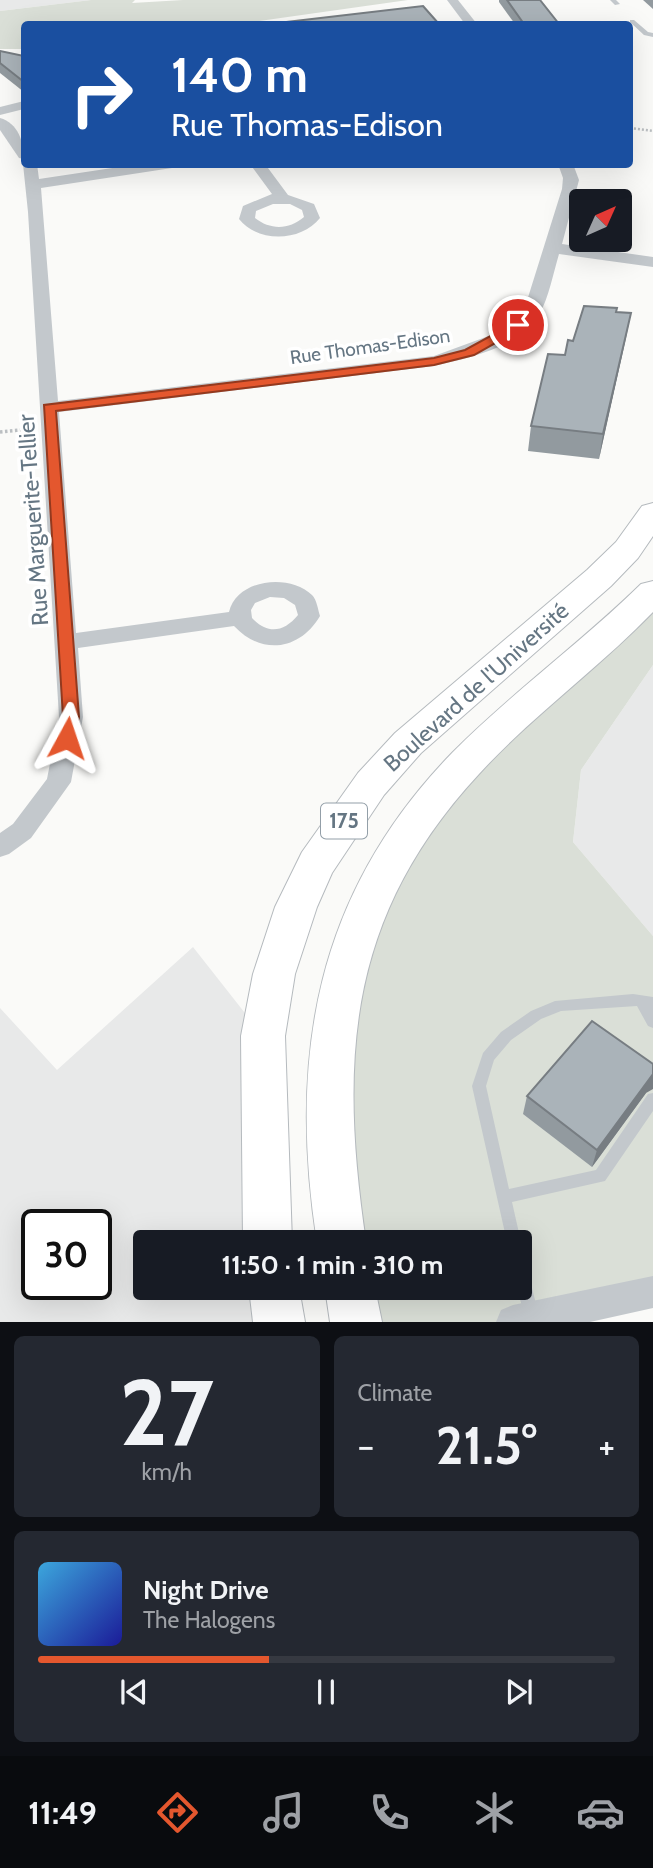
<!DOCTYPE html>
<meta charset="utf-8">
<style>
:root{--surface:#171b24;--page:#242831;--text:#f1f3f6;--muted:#9ea1a6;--line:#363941;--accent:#e4572e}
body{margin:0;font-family:Cabin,sans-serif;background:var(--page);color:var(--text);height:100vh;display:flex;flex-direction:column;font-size:26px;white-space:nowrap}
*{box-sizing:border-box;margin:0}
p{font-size:23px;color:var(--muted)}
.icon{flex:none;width:38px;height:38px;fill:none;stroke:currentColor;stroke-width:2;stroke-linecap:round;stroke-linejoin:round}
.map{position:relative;height:1322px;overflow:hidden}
.details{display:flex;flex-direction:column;gap:14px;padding:14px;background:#0d0f14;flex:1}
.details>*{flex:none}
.top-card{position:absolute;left:21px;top:21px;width:612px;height:147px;border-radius:7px;box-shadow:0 7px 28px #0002;background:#1a4fa0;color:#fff;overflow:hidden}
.needle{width:46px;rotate:45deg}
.fabs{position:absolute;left:569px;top:189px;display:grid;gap:14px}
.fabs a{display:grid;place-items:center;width:63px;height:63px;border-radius:7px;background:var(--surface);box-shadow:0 7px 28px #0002;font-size:35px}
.speed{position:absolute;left:21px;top:1209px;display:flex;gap:14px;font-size:35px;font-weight:700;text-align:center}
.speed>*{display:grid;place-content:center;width:91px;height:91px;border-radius:50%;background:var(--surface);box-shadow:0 7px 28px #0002;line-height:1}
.speed .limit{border:4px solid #111;border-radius:10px;background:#fff;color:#111}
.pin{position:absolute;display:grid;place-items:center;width:60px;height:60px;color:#fff;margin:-30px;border:4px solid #fff;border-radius:50%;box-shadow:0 2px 7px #0007}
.me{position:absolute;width:77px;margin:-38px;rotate:5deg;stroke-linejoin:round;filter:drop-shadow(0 0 5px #0008)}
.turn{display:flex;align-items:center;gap:24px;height:147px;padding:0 35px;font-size:32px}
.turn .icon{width:91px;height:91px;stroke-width:2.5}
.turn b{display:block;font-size:49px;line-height:60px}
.big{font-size:52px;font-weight:700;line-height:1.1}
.details .widget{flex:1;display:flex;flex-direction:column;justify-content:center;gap:10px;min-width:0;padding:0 24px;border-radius:10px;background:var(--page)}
.details .dial{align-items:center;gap:0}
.dial b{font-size:91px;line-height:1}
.song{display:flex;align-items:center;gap:21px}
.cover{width:84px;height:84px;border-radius:10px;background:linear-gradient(135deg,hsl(200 70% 55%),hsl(240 70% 35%))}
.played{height:7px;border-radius:4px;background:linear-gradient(90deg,var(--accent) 40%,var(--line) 40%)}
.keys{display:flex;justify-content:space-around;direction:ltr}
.heat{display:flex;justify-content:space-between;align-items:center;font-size:38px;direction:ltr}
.details .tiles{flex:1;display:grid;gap:14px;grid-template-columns:1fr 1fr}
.widget:last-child{grid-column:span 2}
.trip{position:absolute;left:133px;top:1230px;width:399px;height:70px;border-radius:7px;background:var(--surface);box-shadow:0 7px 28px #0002;font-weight:700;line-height:70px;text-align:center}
.tab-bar{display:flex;height:112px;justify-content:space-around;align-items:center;background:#090b0e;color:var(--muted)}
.tab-bar .icon{width:49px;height:49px}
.tab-bar .active{color:var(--accent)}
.tab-bar b{font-size:32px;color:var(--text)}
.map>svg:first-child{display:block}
</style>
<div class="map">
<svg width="653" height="1322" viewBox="0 0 653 1322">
<rect width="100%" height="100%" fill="#fafaf8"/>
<g fill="#e8e9e9" fill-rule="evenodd">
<path d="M0 0H91L0 11Z"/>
<path d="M653 665V936L573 842 581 770Z"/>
<path d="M193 947 263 1036 267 1242H145V1288H274L279 1322H0V1008L57 1070ZM37 1225H96V1284H37Z"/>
</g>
<g fill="#dadfd7">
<path d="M91 0H135L132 3 183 0H408L239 24H24V49H0V11Z"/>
<path d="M653 592V665L581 770 573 842 653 936V1292L513 1322H356L350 1288H520V1242H341L328 1130 382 872Z"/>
</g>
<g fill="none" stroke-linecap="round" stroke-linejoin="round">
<defs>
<g id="primary">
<path d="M653 503V536L638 558 611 586 421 753 384 795 332 873 317 907 295 974 285 1036 292 1242H243L241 1036 253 974 275 907 302 852 358 773 395 733 587 570 616 542 642 506Z"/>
<path d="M653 581V612C598 669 532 716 479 774 347 916 339 1059 366 1242H317C288 1055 316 893 452 753 511 693 581 643 641 584Z"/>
<path d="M249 1288H299L305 1322H253Z"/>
<path d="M325 1288H375L382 1322H330Z"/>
</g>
</defs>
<use href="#primary" stroke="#b5babe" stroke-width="2"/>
<path stroke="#bbbfc2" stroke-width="2.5" stroke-dasharray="2 2" stroke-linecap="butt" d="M630 128 653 131"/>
<path stroke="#bbbfc2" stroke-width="3.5" stroke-dasharray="2.5 2.5" stroke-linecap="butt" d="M0 432 30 429"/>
<g fill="#c3c8cc" fill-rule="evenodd">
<path d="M610 0H616L620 4 615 5Z"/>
<path d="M630 20H634L648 32 653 33V37L644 35 630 22Z"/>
<path d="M633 994 653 997V1028L648 1026 637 1006 561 1011 541 1019 511 1040 494 1060 486 1086 509 1189 596 1170 648 1094 653 1093V1111L605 1181 512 1202 521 1242 520 1246V1242H507L472 1086 483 1053 501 1032 531 1011 555 1001Z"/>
<path d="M520 1261 525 1263 527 1268 539 1316 535 1322 526 1321 517 1288H520Z"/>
</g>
<g fill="#c3c8cc" fill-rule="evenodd">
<path d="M447 0H458L477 24H465Z"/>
<path d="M24 101V109L0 115V107Z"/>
<path d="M0 118C18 123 24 142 24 159L19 158 0 130Z"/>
<path d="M24 161V164H37L39 179 139 164H179L172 168 41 188 58 401 434 356 494 334 517 320 525 307 562 189 563 178 558 164H573L579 180 562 244 653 257V267L559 254C553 274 549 297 539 315 520 348 467 358 434 366L59 412 76 633 229 612C237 579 289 573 312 595 317 600 318 610 320 616 300 650 262 656 234 626L78 648 83 717 71 782 31 838 9 854 0 857V833L13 824 47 779 59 717 28 212 23 164ZM270 597 284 598 295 605 298 615C284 632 268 635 252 618L251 610 255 603Z"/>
<path d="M250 164H265L288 195 314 204 320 218C301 242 258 243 239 219L243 206 272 194ZM273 204H290L302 210 304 217C289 230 270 230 255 218L256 211Z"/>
<path d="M653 1276V1308L590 1322H496L501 1310 513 1305Z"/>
</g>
<use href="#primary" fill="#fff" fill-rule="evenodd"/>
</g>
<g fill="#929a9f">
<path d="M499 0H540L559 24H515L499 2Z"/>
<path d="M643 0H653V9Z"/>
<path d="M0 51 24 56V92L0 73Z"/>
<path d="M617 308V312L631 313 599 459 528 451 531 426 565 355 573 341Z"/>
<path d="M646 1093 592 1167 523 1114 527 1096Z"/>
</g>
<g fill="#777d82">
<path d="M631 313 626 338 599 459 603 434Z"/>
<path d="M653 1074V1089L646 1093 592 1167 597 1150Z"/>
</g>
<g fill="#aab3b9" stroke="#777d82" stroke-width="2">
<path d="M507 0H540L559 24H524Z"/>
<path d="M423 6 439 24H269Z"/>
<path d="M0 51 24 56V82L0 63Z"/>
<path d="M584 306 617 308 616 312 631 313 603 434 531 426 548 354 565 355 568 340 573 341Z"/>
<path d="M592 1021 653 1064V1074L597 1150 527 1096Z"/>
</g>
<path fill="#e4572e" stroke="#94391e" stroke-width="2" d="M518 321 522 322V328L474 355 434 365 56 411 79 717 73 743H61L59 738 63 717 44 405 434 358 465 350Z"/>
<g text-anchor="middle" stroke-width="7" stroke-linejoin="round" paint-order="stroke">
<g font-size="19" fill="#657683" stroke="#fff">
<text transform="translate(370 346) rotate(-8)" y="7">Rue Thomas-Edison</text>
</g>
<rect fill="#fff" stroke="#939fa8" stroke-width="2" x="321" y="803.5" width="46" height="35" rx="5"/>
<g font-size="21" font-weight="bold" fill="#657683">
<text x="344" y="828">175</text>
</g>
<g font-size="23" fill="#657683" stroke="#fff">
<text transform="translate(33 520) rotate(-94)" y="8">Rue Marguerite-Tellier</text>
<text transform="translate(476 687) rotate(-42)" y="8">Boulevard de l'Université</text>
</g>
</g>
</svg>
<div class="fabs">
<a><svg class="needle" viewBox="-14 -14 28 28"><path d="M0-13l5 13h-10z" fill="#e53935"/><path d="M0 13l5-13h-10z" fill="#9ea1a6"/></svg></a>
</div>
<div class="speed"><div class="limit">30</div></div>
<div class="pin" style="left:518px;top:325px;background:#d93025"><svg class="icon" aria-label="arrive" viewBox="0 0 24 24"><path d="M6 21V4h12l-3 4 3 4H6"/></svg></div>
<svg class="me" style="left:67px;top:738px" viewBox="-20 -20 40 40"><path d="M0-17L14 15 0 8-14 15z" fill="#e4572e" stroke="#fff" stroke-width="4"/></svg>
<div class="trip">11:50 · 1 min · 310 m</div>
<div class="top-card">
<div class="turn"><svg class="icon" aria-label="right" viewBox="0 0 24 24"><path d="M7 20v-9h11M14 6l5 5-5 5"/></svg><div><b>140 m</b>Rue Thomas-Edison</div></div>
</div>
</div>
<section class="details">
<div class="tiles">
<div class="widget dial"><b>27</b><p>km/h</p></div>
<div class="widget"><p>Climate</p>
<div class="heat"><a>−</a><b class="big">21.5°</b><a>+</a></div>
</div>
<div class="widget">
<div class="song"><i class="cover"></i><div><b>Night Drive</b><p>The Halogens</p></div></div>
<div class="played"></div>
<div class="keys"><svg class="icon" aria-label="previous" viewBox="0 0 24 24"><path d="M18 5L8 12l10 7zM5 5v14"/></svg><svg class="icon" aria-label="pause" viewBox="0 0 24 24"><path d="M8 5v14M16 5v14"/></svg><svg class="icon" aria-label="next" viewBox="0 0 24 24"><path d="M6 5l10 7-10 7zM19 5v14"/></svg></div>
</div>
</div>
</section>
<nav class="tab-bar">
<b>11:49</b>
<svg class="icon active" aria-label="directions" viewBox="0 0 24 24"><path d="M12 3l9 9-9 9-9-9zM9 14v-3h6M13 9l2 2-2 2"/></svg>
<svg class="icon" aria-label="music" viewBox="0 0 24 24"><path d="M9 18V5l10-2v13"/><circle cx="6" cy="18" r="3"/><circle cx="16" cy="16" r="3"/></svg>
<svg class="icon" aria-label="phone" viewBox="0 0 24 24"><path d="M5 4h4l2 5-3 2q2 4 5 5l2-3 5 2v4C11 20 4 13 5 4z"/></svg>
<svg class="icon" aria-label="climate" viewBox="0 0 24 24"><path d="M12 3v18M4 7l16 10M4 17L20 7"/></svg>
<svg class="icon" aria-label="car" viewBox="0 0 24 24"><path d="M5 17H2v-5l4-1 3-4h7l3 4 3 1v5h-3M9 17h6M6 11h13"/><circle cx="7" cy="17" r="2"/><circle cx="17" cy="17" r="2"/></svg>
</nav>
